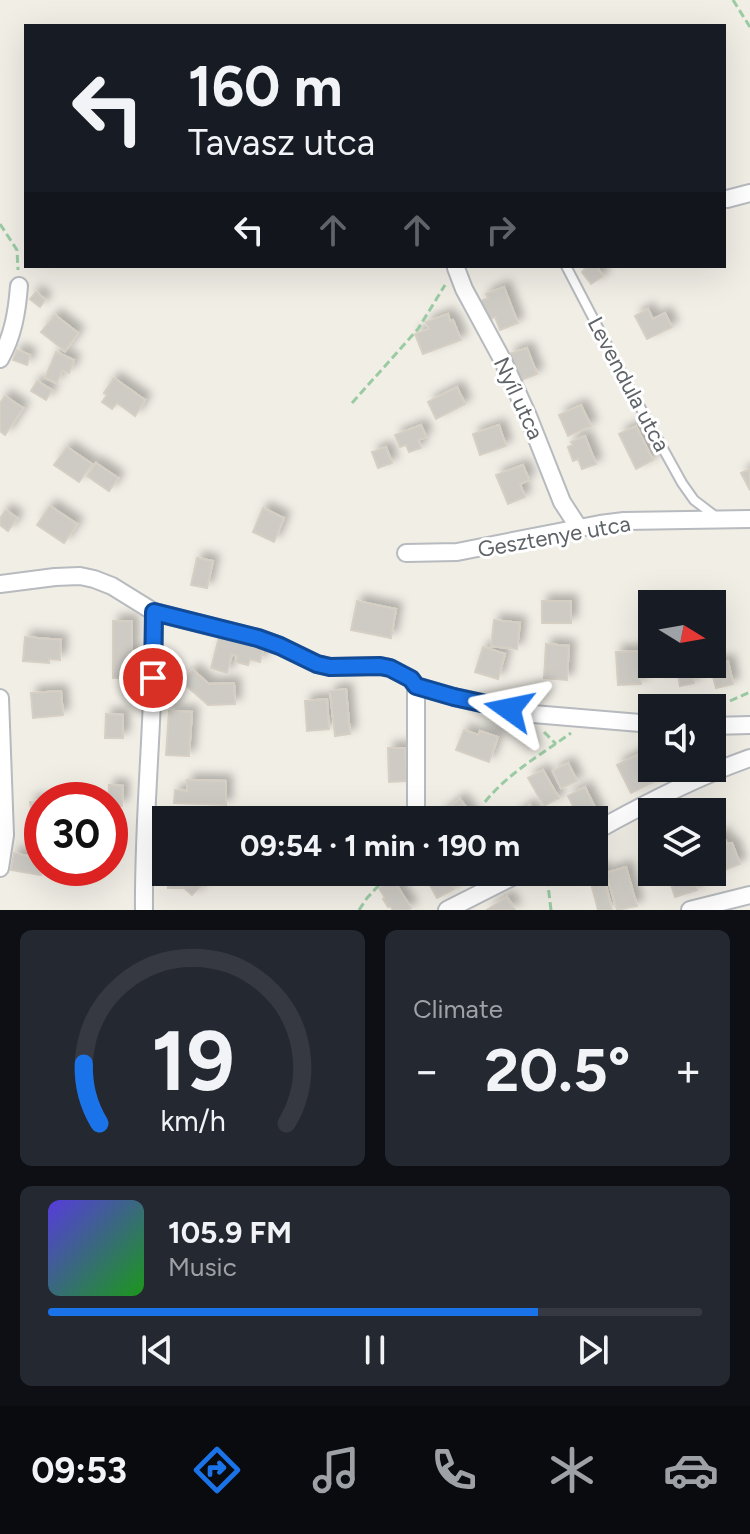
<!DOCTYPE html>
<meta charset="utf-8">
<style>
:root{--surface:#171b24;--page:#242831;--text:#f1f3f6;--muted:#9ea1a6;--line:#363941;--accent:#1a73e8}
body{margin:0;font-family:Figtree,sans-serif;background:var(--page);color:var(--text);height:100vh;display:flex;flex-direction:column;font-size:30px;white-space:nowrap}
*{box-sizing:border-box;margin:0}
p{font-size:26px;color:var(--muted)}
.icon{flex:none;width:44px;height:44px;fill:none;stroke:currentColor;stroke-width:2;stroke-linecap:round;stroke-linejoin:round}
.map{position:relative;height:910px;overflow:hidden}
.drawer{display:flex;flex-direction:column;gap:20px;padding:20px;background:#0d0f14;flex:1}
.drawer>*{flex:none}
.hud{position:absolute;left:24px;top:24px;width:702px;height:244px;border-radius:0px;box-shadow:0 8px 32px #0002;background:#171b24;color:var(--text);overflow:hidden}
.needle{width:52px;rotate:101deg}
.tools{position:absolute;left:638px;top:590px;display:grid;gap:16px}
.tools a{display:grid;place-items:center;width:88px;height:88px;border-radius:0px;background:var(--surface);box-shadow:0 8px 32px #0002;font-size:40px}
.speed{position:absolute;left:24px;top:782px;display:flex;gap:16px;font-size:40px;font-weight:700;text-align:center}
.speed>*{display:grid;place-content:center;width:104px;height:104px;border-radius:50%;background:var(--surface);box-shadow:0 8px 32px #0002;line-height:1}
.speed .limit{border:12px solid #d22;background:#fff;color:#111}
.pin{position:absolute;display:grid;place-items:center;width:68px;height:68px;color:#fff;margin:-34px;border:4px solid #fff;border-radius:50%;box-shadow:0 2px 8px #0007}
.me{position:absolute;width:88px;margin:-44px;rotate:282deg;stroke-linejoin:round;filter:drop-shadow(0 0 6px #0008)}
.turn{display:flex;align-items:center;gap:28px;height:168px;padding:0 32px;font-size:36px}
.turn .icon{width:104px;height:104px;stroke-width:2.5}
.turn b{display:block;font-size:56px;line-height:68px}
.lanes{display:flex;align-items:center;height:76px;padding:0 32px;background:#0003;justify-content:center;gap:40px;direction:ltr}
.lanes .off{opacity:.35}
.big{font-size:60px;font-weight:700;line-height:1.1}
.drawer .widget{flex:1;display:flex;flex-direction:column;justify-content:center;gap:12px;min-width:0;padding:0 28px;border-radius:12px;background:var(--page)}
.drawer .dial{align-items:center;gap:0}
.dial svg{height:208px;overflow:visible;fill:none;stroke:var(--line);stroke-width:7;stroke-linecap:round;text-anchor:middle}
.dial text{fill:var(--text);stroke:none}
.song{display:flex;align-items:center;gap:24px}
.cover{width:96px;height:96px;border-radius:12px;background:linear-gradient(135deg,hsl(250 70% 55%),hsl(120 70% 35%))}
.played{height:8px;border-radius:4px;background:linear-gradient(90deg,var(--accent) 75%,var(--line) 75%)}
.keys{display:flex;justify-content:space-around;direction:ltr}
.heat{display:flex;justify-content:space-between;align-items:center;font-size:44px;direction:ltr}
.drawer .tiles{flex:1;display:grid;gap:20px;grid-template-columns:1fr 1fr}
.widget:last-child{grid-column:span 2}
.trip{position:absolute;left:152px;top:806px;width:456px;height:80px;border-radius:0px;background:var(--surface);box-shadow:0 8px 32px #0002;font-weight:700;line-height:80px;text-align:center}
.menu{display:flex;height:128px;justify-content:space-around;align-items:center;background:#090b0e;color:var(--muted)}
.menu .icon{width:56px;height:56px}
.menu .on{color:var(--accent)}
.menu b{font-size:36px;color:var(--text)}
.map>svg:first-child{display:block}
</style>
<div class="map">
<svg width="750" height="910" viewBox="0 0 750 910">
<defs>
<filter id="shadow"><feDropShadow dx="6" dy="-6" stdDeviation="4" flood-color="#0004"/></filter>
</defs>
<rect width="100%" height="100%" fill="#f1eee6"/>
<g fill="#cecbc5" stroke="#d6cfc4" stroke-width="2" filter="url(#shadow)">
<path d="M583 266H596L603 276 591 284 582 272 585 269Z"/>
<path d="M504 287 518 323 500 330 495 317 488 320 481 301 488 298 486 294Z"/>
<path d="M36 292 45 300 40 307 30 299Z"/>
<path d="M648 309 653 319 665 313 672 327 647 339 635 316Z"/>
<path d="M448 314 450 321 453 320 461 340 423 354 415 334 429 329 426 322Z"/>
<path d="M55 315 78 333 65 351 41 332Z"/>
<path d="M527 348 537 374 519 381 509 354Z"/>
<path d="M17 350 30 355 27 365 13 360Z"/>
<path d="M56 352 74 360 69 373 62 370 57 383 45 378Z"/>
<path d="M114 378 145 400 135 416 117 403 112 409 102 402 107 395 104 393Z"/>
<path d="M37 381 52 390 46 400 31 391Z"/>
<path d="M457 387 465 404 436 419 428 402Z"/>
<path d="M5 396 23 408 5 435 0 431V403Z"/>
<path d="M581 405 591 426 568 436 559 415Z"/>
<path d="M421 425 426 437 418 440 421 448 409 452 406 445 400 447 395 435Z"/>
<path d="M499 425 506 446 480 455 473 434Z"/>
<path d="M636 426 653 460 636 469 619 434Z"/>
<path d="M585 436 596 464 582 469 578 459 573 461 568 447 573 445 571 442Z"/>
<path d="M67 447 92 464 79 482 54 465Z"/>
<path d="M386 447 392 463 378 468 372 452Z"/>
<path d="M96 463 118 478 109 491 87 476Z"/>
<path d="M523 465 529 480 520 484 525 497 508 504 496 475Z"/>
<path d="M750 469V490L741 473Z"/>
<path d="M50 506 77 524 64 543 37 525Z"/>
<path d="M263 508 284 518 274 542 253 532Z"/>
<path d="M6 510 17 518 8 531 0 525V518Z"/>
<path d="M197 558 213 561 207 588 191 585Z"/>
<path d="M357 601 396 609 391 638 351 630Z"/>
<rect x="542" y="601" width="29" height="22"/>
<path d="M494 620 520 623 517 649 491 646Z"/>
<rect x="113" y="621" width="19" height="57"/>
<path d="M25 637 61 640 60 660 49 659V663L23 661Z"/>
<path d="M219 637 263 649 260 662 250 659 248 665 236 662 237 656 232 654 227 673 211 668Z"/>
<path d="M546 644 569 646 567 680 544 678Z"/>
<path d="M483 647 505 654 498 679 475 672Z"/>
<path d="M639 651 641 684 618 685 616 652Z"/>
<path d="M728 661 733 684 716 688 710 665Z"/>
<path d="M662 664H690L694 683 680 686 678 674 665 677Z"/>
<path d="M193 670 209 684 234 683 235 704 208 705 182 682Z"/>
<path d="M346 689 350 734 335 736 330 691Z"/>
<path d="M61 691 63 715 33 718 31 693Z"/>
<path d="M327 699 329 729 307 731 305 701Z"/>
<path d="M169 711 192 712 189 756 166 755Z"/>
<path d="M106 714 123 715V738H105Z"/>
<path d="M464 730 478 735 480 731 498 737 489 762 456 750Z"/>
<path d="M388 748H405L407 781 389 782Z"/>
<path d="M643 752 657 780 631 793 617 765Z"/>
<path d="M568 763 577 781 561 788 553 771Z"/>
<path d="M543 770 559 798 544 806 528 778Z"/>
<path d="M187 780 226 781V805L174 803 175 790 187 791Z"/>
<path d="M109 785 123 786 122 806 110 805V800H108Z"/>
<path d="M585 787 599 816 589 820H580L568 796Z"/>
<path d="M460 799 476 820H443L439 816Z"/>
<path d="M42 800V820L33 822 30 802Z"/>
<path d="M530 805 540 820H510Z"/>
<path d="M723 834 727 844 732 843 740 864 716 873 712 863V838Z"/>
<path d="M165 843 166 856 150 857V844Z"/>
<path d="M14 853 42 859 41 875 11 870Z"/>
<path d="M626 867 637 906 617 910 606 873Z"/>
<path d="M602 868 612 910H598L588 872H594V870Z"/>
<path d="M197 872H206L210 877 192 895 184 888H168V873H188L189 880Z"/>
<path d="M432 872H444L454 889 437 898 425 876Z"/>
<path d="M667 872H692L697 890 675 897Z"/>
<path d="M393 879 411 908 408 910H393L390 906 388 907 383 899 385 898 379 888Z"/>
<path d="M507 897 515 910H487Z"/>
</g>
<g fill="none" stroke-linecap="round" stroke-linejoin="round">
<defs>
<path id="lane" d="M566 266 629 387 682 483 694 500 715 516"/>
<g id="street">
<path d="M727 199 750 193"/>
<path d="M456 268 464 289 503 361 528 416 562 502 579 528"/>
<path d="M0 359C13 336 17 312 19 286"/>
<path d="M406 553 457 552 600 524 624 521 750 519"/>
<path d="M0 584 55 577 80 576 94 579 112 586 154 612 258 638 280 646 317 664 330 667 380 666 390 668 411 679 416 686 454 697 533 714 652 724"/>
<path d="M0 698 5 835 0 868"/>
<path d="M712 726 750 725"/>
<path d="M416 820V686"/>
<path d="M594 832C644 804 696 777 750 758"/>
<path d="M144 910C143 811 155 711 154 612"/>
<path d="M447 910 522 872"/>
<path d="M690 910 750 895"/>
</g>
</defs>
<use href="#lane" stroke="#b7babe" stroke-width="12"/>
<use href="#street" stroke="#b7babe" stroke-width="20"/>
<g stroke="#9acba3" stroke-width="3" stroke-dasharray="8 4" stroke-linecap="butt">
<path d="M733 0 750 27"/>
<path d="M0 224 17 250 18 270"/>
<path d="M352 403 418 329 445 285"/>
<path d="M730 701 750 692"/>
<path d="M544 732 556 744"/>
<path d="M485 802C508 773 542 754 571 733"/>
<path d="M359 910 367 898 391 872"/>
<path d="M551 910 548 885 551 872"/>
</g>
<use href="#lane" stroke="#fff" stroke-width="8"/>
<use href="#street" stroke="#fff" stroke-width="16"/>
</g>
<g fill="none" stroke-linecap="round" stroke-linejoin="round">
<defs>
<path id="route" d="M153 678 154 612 258 638 280 646 317 664 330 667 380 666 390 668 411 679 416 686 454 697 509 709"/>
</defs>
<use href="#route" stroke="#114b97" stroke-width="20"/>
<use href="#route" stroke="#1a73e8" stroke-width="14"/>
</g>
<g text-anchor="middle" stroke-width="6" stroke-linejoin="round" paint-order="stroke">
<g font-size="22" fill="#5e6368" stroke="#fff">
<text transform="translate(629 384) rotate(62)" y="8">Levendula utca</text>
<text transform="translate(519 398) rotate(65)" y="8">Nyíl utca</text>
<text transform="translate(554 536) rotate(-10)" y="8">Gesztenye utca</text>
</g>
</g>
</svg>
<div class="tools">
<a><svg class="needle" viewBox="-14 -14 28 28"><path d="M0-13l5 13h-10z" fill="#e53935"/><path d="M0 13l5-13h-10z" fill="#9ea1a6"/></svg></a>
<a><svg class="icon" aria-label="sound" viewBox="0 0 24 24"><path d="M4 9h4l5-4v14l-5-4H4zM17 9q2 3 0 6"/></svg></a>
<a><svg class="icon" aria-label="layers" viewBox="0 0 24 24"><path d="M12 4l9 5-9 5-9-5zM3 14l9 5 9-5"/></svg></a>
</div>
<div class="speed"><div class="limit">30</div></div>
<div class="pin" style="left:153px;top:678px;background:#d93025"><svg class="icon" aria-label="arrive" viewBox="0 0 24 24"><path d="M6 21V4h12l-3 4 3 4H6"/></svg></div>
<svg class="me" style="left:509px;top:709px" viewBox="-20 -20 40 40"><path d="M0-17L14 15 0 8-14 15z" fill="#1a73e8" stroke="#fff" stroke-width="4"/></svg>
<div class="trip">09:54 · 1 min · 190 m</div>
<div class="hud">
<div class="turn"><svg class="icon" aria-label="left" viewBox="0 0 24 24"><path d="M17 20v-9H6M10 6l-5 5 5 5"/></svg><div><b>160 m</b>Tavasz utca</div></div>
<div class="lanes"><svg class="icon" aria-label="left" viewBox="0 0 24 24"><path d="M17 20v-9H6M10 6l-5 5 5 5"/></svg><svg class="icon off" aria-label="ahead" viewBox="0 0 24 24"><path d="M12 20V5M6 11l6-6 6 6"/></svg><svg class="icon off" aria-label="ahead" viewBox="0 0 24 24"><path d="M12 20V5M6 11l6-6 6 6"/></svg><svg class="icon off" aria-label="right" viewBox="0 0 24 24"><path d="M7 20v-9h11M14 6l5 5-5 5"/></svg></div>
</div>
</div>
<section class="drawer">
<div class="tiles">
<div class="widget dial"><svg viewBox="0 0 100 80">
<path d="M14 69A42 42 0 1 1 86 69"/>
<path d="M14 69A42 42 0 0 1 8 46" stroke="#1a73e8"/>
<text x="50" y="56" font-size="32" font-weight="700">19</text>
<text x="50" y="72" font-size="11">km/h</text>
</svg></div>
<div class="widget"><p>Climate</p>
<div class="heat"><a>−</a><b class="big">20.5°</b><a>+</a></div>
</div>
<div class="widget">
<div class="song"><i class="cover"></i><div><b>105.9 FM</b><p>Music</p></div></div>
<div class="played"></div>
<div class="keys"><svg class="icon" aria-label="previous" viewBox="0 0 24 24"><path d="M18 5L8 12l10 7zM5 5v14"/></svg><svg class="icon" aria-label="pause" viewBox="0 0 24 24"><path d="M8 5v14M16 5v14"/></svg><svg class="icon" aria-label="next" viewBox="0 0 24 24"><path d="M6 5l10 7-10 7zM19 5v14"/></svg></div>
</div>
</div>
</section>
<nav class="menu">
<b>09:53</b>
<svg class="icon on" aria-label="directions" viewBox="0 0 24 24"><path d="M12 3l9 9-9 9-9-9zM9 14v-3h6M13 9l2 2-2 2"/></svg>
<svg class="icon" aria-label="music" viewBox="0 0 24 24"><path d="M9 18V5l10-2v13"/><circle cx="6" cy="18" r="3"/><circle cx="16" cy="16" r="3"/></svg>
<svg class="icon" aria-label="phone" viewBox="0 0 24 24"><path d="M5 4h4l2 5-3 2q2 4 5 5l2-3 5 2v4C11 20 4 13 5 4z"/></svg>
<svg class="icon" aria-label="climate" viewBox="0 0 24 24"><path d="M12 3v18M4 7l16 10M4 17L20 7"/></svg>
<svg class="icon" aria-label="car" viewBox="0 0 24 24"><path d="M5 17H2v-5l4-1 3-4h7l3 4 3 1v5h-3M9 17h6M6 11h13"/><circle cx="7" cy="17" r="2"/><circle cx="17" cy="17" r="2"/></svg>
</nav>
